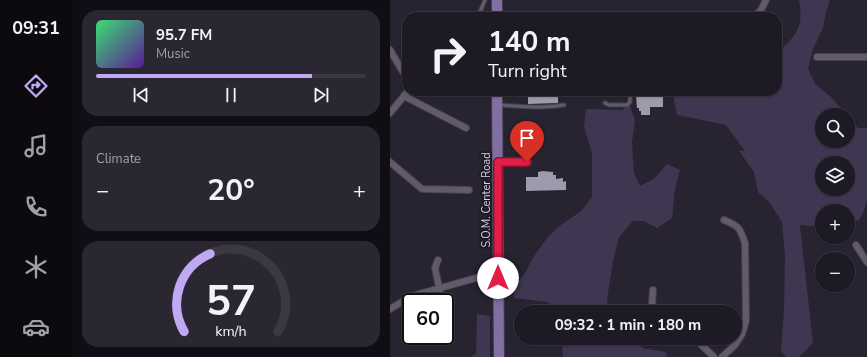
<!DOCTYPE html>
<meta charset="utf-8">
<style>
:root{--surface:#1d1a25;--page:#2a2732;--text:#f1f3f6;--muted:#a0a1a7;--line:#3b3842;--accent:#c1a8f3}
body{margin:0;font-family:"Nunito Sans",sans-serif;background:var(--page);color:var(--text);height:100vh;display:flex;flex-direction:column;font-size:15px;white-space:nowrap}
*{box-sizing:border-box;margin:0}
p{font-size:13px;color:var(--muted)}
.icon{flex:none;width:22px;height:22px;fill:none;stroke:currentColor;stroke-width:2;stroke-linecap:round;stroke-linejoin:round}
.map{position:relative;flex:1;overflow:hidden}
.details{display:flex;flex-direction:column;gap:10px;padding:10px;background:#100e14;width:318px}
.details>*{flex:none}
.banner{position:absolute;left:12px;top:12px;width:380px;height:84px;border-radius:16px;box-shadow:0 1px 3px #0004,0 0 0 1px var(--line);background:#1d1a25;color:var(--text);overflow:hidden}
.buttons{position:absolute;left:425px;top:108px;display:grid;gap:8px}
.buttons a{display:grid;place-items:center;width:40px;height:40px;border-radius:50%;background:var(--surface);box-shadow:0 1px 3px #0004,0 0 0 1px var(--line);font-size:20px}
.speed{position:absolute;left:12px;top:293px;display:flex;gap:8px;font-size:20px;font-weight:700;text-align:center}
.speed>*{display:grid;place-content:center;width:52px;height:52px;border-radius:50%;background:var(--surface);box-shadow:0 1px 3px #0004,0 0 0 1px var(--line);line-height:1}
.speed .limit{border:2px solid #111;border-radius:6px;background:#fff;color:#111}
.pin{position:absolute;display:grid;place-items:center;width:34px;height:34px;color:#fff;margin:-41px -17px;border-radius:50% 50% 50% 0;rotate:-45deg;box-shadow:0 0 4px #0007}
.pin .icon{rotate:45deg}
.me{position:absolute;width:44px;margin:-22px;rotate:0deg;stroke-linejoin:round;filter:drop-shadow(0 0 3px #0008)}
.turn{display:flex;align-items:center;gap:14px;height:84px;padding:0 20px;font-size:18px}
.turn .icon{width:52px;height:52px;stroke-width:2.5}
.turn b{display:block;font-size:28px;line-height:34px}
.big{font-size:30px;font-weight:700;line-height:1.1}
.details .card{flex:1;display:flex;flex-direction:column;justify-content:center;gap:6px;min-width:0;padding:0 14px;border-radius:16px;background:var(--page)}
.details .dial{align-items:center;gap:0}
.dial svg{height:104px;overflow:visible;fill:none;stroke:var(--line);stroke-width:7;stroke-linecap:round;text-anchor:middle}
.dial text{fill:var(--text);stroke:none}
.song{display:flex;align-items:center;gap:12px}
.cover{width:48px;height:48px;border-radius:6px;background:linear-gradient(135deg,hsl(140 70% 55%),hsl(270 70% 35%))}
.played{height:4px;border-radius:2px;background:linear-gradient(90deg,var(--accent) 80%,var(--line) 80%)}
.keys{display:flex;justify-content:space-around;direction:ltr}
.heat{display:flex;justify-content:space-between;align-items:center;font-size:22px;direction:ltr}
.trip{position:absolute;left:124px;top:305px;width:228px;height:40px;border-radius:20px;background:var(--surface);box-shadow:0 1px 3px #0004,0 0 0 1px var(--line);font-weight:700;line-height:40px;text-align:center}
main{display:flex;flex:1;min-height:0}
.dock{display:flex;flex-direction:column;width:72px;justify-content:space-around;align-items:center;background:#0c0a0f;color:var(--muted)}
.dock .icon{width:28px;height:28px}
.dock .current{color:var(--accent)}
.dock b{font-size:18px;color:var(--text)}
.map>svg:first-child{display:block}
</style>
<main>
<nav class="dock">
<b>09:31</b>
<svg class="icon current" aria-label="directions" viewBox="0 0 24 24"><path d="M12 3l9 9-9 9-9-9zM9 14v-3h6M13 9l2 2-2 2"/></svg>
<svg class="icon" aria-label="music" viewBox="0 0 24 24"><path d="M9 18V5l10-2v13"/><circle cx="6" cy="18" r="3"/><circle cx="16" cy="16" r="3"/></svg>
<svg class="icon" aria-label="phone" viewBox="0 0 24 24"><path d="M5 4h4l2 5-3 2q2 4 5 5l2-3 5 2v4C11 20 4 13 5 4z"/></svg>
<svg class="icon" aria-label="climate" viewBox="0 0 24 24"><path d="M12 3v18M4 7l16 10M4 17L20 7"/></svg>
<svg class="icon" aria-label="car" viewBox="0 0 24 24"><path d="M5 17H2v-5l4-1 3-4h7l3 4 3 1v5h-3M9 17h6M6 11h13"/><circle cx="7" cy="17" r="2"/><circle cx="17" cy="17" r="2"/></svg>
</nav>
<section class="details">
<div class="card">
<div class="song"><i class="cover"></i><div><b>95.7 FM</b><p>Music</p></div></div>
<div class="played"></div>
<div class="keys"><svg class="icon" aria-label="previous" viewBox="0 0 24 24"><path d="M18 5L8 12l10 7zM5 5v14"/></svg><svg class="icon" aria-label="pause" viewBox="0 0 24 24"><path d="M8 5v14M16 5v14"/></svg><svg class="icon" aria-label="next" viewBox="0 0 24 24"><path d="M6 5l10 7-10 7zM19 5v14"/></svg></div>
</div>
<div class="card"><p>Climate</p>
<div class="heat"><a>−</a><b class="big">20°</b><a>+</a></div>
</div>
<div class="card dial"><svg viewBox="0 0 100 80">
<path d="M14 69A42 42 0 1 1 86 69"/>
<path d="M14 69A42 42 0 0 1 34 9" stroke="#c1a8f3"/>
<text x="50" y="56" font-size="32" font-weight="700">57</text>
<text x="50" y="72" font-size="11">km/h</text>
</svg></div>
</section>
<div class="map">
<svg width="477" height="357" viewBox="0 0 477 357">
<rect width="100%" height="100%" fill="#272331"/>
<g fill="#3f3651" fill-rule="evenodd">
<path d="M409 0H440L436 12 433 28 423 49 418 69 426 85 440 96 457 115H432V141H458V117L468 128H477V200L474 211 469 220 458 223V211H432V227L410 225 423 343 409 357H396L391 351 394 311 395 256 392 222 380 203 368 192 364 172 349 151H355L336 125 287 115 284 100V91H387V53C407 35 414 27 409 0ZM432 163H458V189H432Z"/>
<path d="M239 104 245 120 242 142 244 173 250 186 265 178 277 164 290 170 285 189 282 218 267 228 254 221H243L229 237 223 261 217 299 219 312H164L163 309 157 302 123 298 126 285 135 273 144 256 158 237 168 227 191 211 202 197V153L194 127 196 109 232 110Z"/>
<path d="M87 314 100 316V357H80L86 354Z"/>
<path d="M170 338H239L253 348 275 352 278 357H173L172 342Z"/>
</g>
<g fill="#9e99ab">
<path d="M143 91H172V96L168 97V103L138 104V94H143Z"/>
<path d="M273 91V107H260V115H251V111H249V108H247L246 95H249V92Z"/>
<path d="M153 171 163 172V175H166V179L173 178V182L176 181V190L136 191V177H148V172Z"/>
</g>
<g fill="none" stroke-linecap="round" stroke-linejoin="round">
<defs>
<g id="lane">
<path d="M26 16H87L90 12 95 0"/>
<path d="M215 103 219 105H237L240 102V94L239 91"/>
<path d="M109 105C131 106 152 109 174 105"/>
<path d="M110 162H137"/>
</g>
<g id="street">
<path d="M364 17 371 10 376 0"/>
<path d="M0 50 13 72 17 76"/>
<path d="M427 57H477"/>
<path d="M14 96 76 128"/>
<path d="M0 113 18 91"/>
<path d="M0 162 32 189 79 190"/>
<path d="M466 245 477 262"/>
<path d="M48 260 45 268 52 302"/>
<path d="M263 290 262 303 267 312"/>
<path d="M0 309 22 296 86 278H108"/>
<path d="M304 338 324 357"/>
<path d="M332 357 345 345 352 334 356 321 355 243C350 228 349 226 334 220"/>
</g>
<g id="primary">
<path d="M107 17V0"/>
<path d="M107 91 109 357"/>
</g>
</defs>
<use href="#lane" stroke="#43404c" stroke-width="5"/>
<use href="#street" stroke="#43404c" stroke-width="8"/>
<use href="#primary" stroke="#43404c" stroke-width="12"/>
<use href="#lane" stroke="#605a6b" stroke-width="3"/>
<use href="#street" stroke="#605a6b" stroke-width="6"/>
<use href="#primary" stroke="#816ea3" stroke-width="10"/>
</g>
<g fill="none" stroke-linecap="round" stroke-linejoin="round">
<defs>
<path id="route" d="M108 278V162H137"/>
</defs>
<use href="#route" stroke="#92132f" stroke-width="10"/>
<use href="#route" stroke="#e11d48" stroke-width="7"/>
</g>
<g text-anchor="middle" stroke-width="4" stroke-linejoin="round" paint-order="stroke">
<g font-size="11" fill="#d6d3dd" stroke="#1e1927">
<text transform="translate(96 200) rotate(-90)" y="4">S.O.M. Center Road</text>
</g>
</g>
</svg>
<div class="buttons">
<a><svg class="icon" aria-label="search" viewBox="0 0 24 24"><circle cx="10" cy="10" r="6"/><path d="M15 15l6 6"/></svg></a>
<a><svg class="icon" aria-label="layers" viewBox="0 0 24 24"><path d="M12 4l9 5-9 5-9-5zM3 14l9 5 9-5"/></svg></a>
<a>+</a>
<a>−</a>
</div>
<div class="speed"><div class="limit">60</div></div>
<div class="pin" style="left:137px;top:162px;background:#d93025"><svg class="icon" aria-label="arrive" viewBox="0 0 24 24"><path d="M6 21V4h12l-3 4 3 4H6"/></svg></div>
<svg class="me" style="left:108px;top:278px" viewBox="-20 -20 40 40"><circle r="19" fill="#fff"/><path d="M0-13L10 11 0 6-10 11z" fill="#e11d48"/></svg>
<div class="trip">09:32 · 1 min · 180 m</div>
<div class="banner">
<div class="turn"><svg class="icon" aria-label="right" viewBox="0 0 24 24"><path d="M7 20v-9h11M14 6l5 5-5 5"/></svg><div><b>140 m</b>Turn right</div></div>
</div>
</div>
</main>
